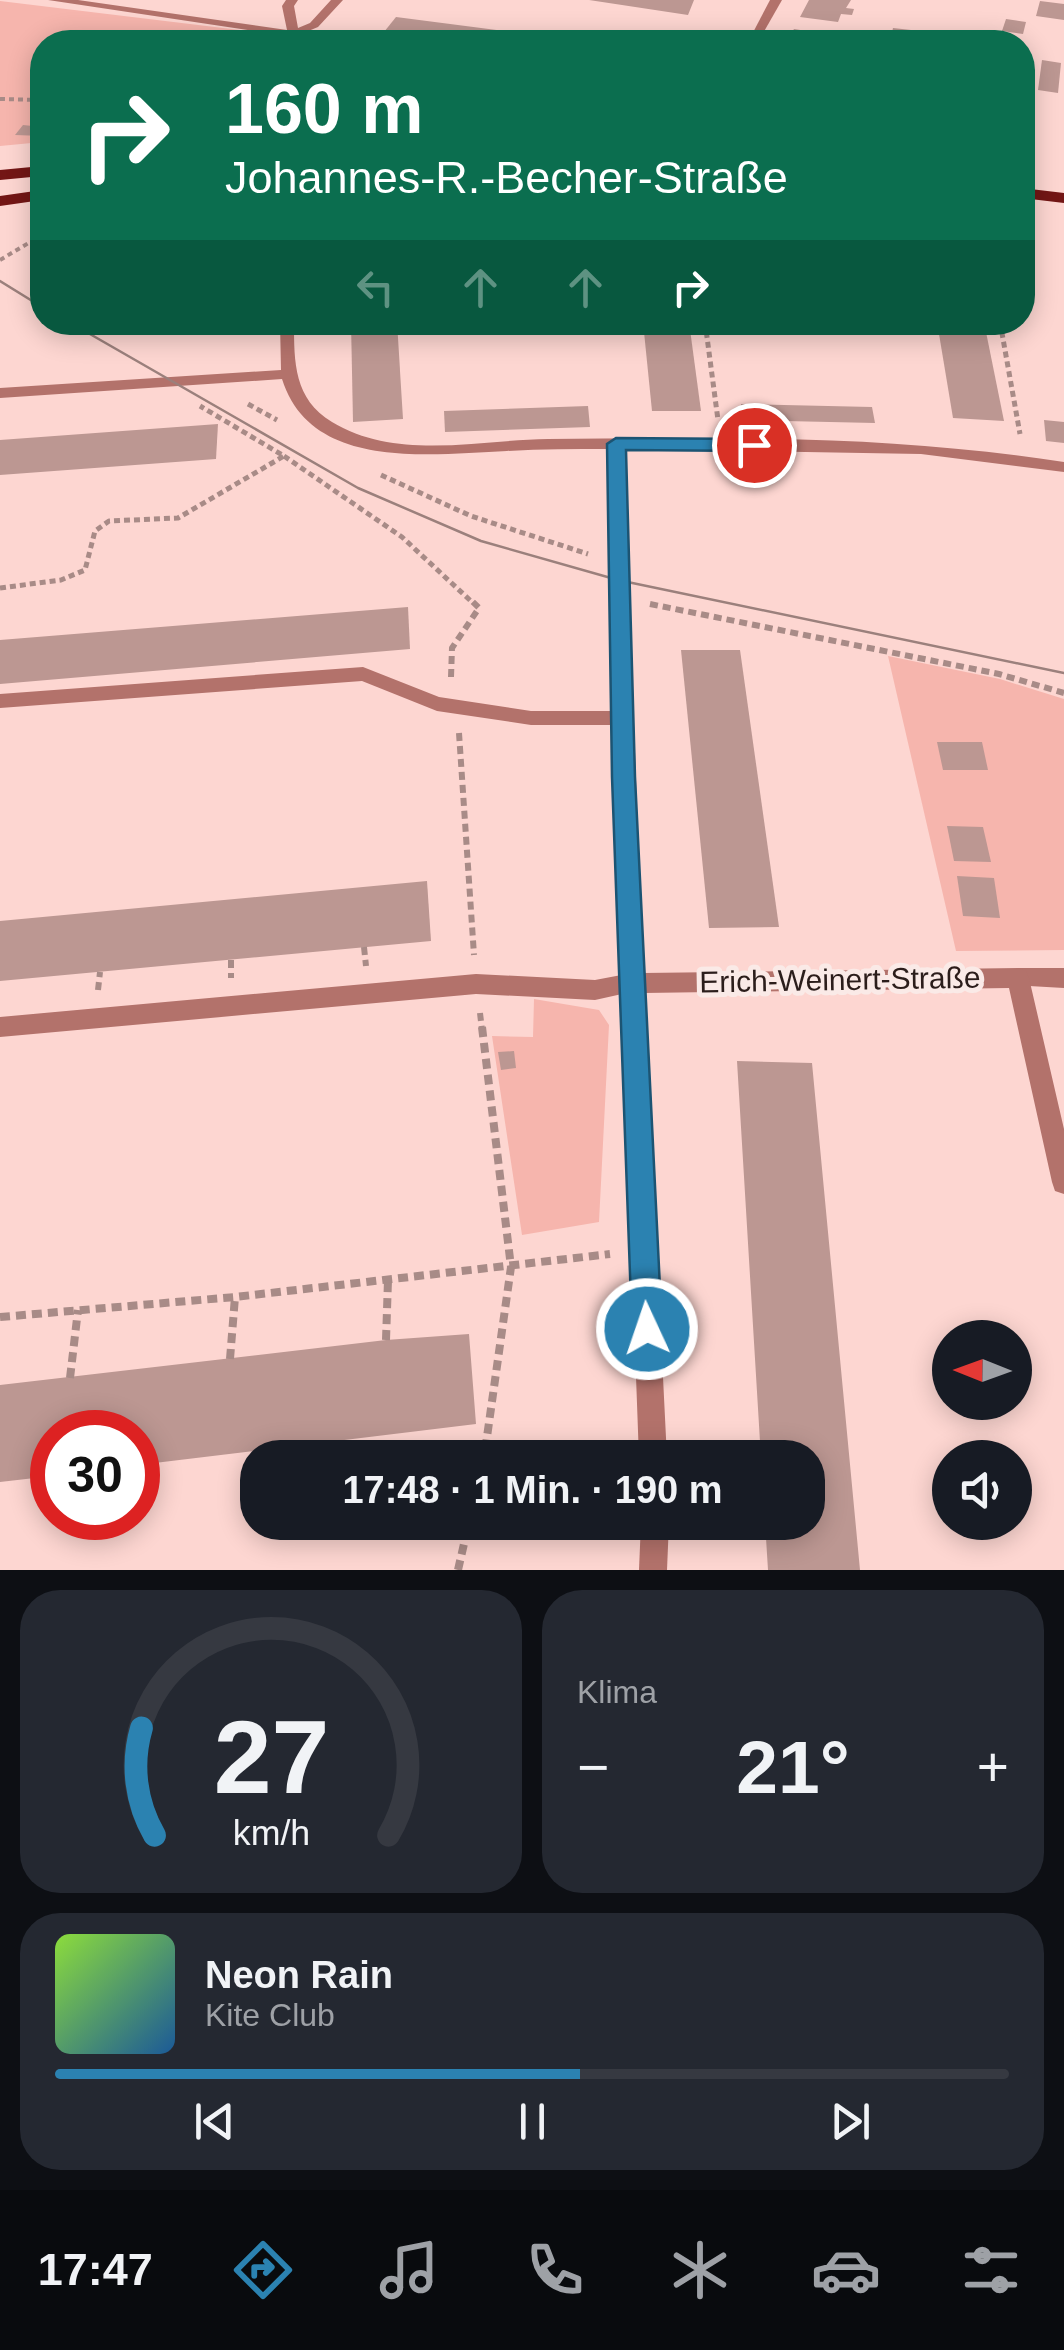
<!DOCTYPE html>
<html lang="de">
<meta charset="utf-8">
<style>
:root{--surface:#171b24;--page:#242831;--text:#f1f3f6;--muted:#9ea1a6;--line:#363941;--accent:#2b82b1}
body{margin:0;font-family:Arial,sans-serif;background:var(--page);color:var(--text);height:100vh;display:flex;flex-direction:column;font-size:38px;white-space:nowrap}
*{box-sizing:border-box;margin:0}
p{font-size:32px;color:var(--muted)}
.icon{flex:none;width:55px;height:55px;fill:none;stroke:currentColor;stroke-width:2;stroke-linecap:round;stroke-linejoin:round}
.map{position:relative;height:1570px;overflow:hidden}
.sheet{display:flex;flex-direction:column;gap:20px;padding:20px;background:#0d0f14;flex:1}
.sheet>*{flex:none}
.top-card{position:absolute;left:30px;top:30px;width:1005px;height:305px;border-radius:40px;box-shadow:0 5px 25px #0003;background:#0b6e4f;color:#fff;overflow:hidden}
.needle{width:65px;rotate:271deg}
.buttons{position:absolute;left:932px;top:1320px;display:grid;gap:20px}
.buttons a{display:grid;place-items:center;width:100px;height:100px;border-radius:50%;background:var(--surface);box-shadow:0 5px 25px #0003;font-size:50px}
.speed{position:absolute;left:30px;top:1410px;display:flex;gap:20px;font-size:50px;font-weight:700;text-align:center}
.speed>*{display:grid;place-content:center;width:130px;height:130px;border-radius:50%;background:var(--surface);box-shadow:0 5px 25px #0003;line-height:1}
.speed .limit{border:15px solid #d22;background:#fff;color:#111}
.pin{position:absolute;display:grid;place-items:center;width:85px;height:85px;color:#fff;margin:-42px;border:5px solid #fff;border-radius:50%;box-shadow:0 2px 10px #0007}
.me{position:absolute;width:110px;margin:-55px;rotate:357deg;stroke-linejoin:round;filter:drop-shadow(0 0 8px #0008)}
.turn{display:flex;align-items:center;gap:35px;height:210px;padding:0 30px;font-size:45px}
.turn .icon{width:130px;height:130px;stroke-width:2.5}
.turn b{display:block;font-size:70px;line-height:85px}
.lanes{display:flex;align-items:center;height:95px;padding:0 30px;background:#0003;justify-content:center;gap:50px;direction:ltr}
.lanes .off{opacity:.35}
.big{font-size:75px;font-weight:700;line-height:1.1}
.sheet .widget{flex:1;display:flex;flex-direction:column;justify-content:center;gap:15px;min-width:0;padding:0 35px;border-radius:40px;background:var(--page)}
.sheet .dial{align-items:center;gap:0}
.dial svg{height:260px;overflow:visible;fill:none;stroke:var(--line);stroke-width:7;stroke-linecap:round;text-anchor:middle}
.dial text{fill:var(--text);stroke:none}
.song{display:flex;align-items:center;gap:30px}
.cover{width:120px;height:120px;border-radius:15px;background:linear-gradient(135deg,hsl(90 70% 55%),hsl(210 70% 35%))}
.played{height:10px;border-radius:5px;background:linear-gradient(90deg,var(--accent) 55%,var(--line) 55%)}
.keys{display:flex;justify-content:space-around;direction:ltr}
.heat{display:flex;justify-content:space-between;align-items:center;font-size:55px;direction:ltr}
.sheet .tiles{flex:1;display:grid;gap:20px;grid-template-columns:1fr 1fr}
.widget:last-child{grid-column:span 2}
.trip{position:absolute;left:240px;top:1440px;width:585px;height:100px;border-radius:40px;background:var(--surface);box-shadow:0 5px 25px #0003;font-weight:700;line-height:100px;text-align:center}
.tab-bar{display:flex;height:160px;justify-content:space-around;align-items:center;background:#090b0e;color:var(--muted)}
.tab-bar .icon{width:70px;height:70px}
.tab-bar .on{color:var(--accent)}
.tab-bar b{font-size:45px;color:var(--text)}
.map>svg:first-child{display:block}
</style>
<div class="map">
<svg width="1064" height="1570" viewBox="0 0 1064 1570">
<rect width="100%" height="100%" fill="#fdd6d1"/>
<g fill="#f6b5ad">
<path d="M0 1 265 33 275 42H42V142L0 146Z"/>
<path d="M888 656 1000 679 1064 699V950L956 951Z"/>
<path d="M534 999 599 1010 609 1025 599 1222 522 1235 492 1036 533 1037Z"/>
</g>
<g fill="#bc9792">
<path d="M589 0H694L688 15Z"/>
<path d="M809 0H851L846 8 854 9 852 15 841 14 838 22 800 17Z"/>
<path d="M1040 1 1064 4V20L1036 16Z"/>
<path d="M396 17 574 40V42H376Z"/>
<path d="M1006 19 1026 22 1023 34 1002 31Z"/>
<path d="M893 28 938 33 937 42 891 37Z"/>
<path d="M794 29 832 35 828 42H786Z"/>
<path d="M1042 60 1061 63 1058 93 1038 90Z"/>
<path d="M23 125 42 127V136L15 135Z"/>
<path d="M351 322H397L403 419 353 422Z"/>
<path d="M643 322H689L701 411H652Z"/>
<path d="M937 322H984L1004 421 953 418Z"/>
<path d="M741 404 872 407 875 423 742 420Z"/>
<path d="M588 406 590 427 445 432 444 411Z"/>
<path d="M1044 420 1064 422V443L1046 441Z"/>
<path d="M218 424 216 459 0 475V440Z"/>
<path d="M408 607 410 649 0 684V640Z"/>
<path d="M681 650H740L779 927 709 928Z"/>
<path d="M937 742H982L988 770H943Z"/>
<path d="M947 826 983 827 991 862 954 861Z"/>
<path d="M957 876 994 878 1000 918 963 916Z"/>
<path d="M427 881 431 941 0 981V921Z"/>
<path d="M514 1051 516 1068 501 1070 498 1052Z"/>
<path d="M737 1061 812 1063 860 1570H768L765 1522H808V1458H761Z"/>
<path d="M469 1334 476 1424 138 1465V1432H52V1476L0 1482V1385L386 1340Z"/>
</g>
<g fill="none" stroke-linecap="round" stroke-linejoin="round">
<g stroke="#a88b87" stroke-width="4" stroke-dasharray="5 4" stroke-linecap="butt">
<path d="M0 99 42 100"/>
<path d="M0 260 42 235"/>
</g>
<g stroke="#a88b87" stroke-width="5" stroke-dasharray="6 4" stroke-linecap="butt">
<path d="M705 322 718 420"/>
<path d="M1000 322 1020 434"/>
<path d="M248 404 277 420"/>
<path d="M284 456 402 537 473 603"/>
<path d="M381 475 471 516 588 554"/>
<path d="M0 588 61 580 85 570 95 531 109 521 178 518 284 456 200 406"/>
</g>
<g stroke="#a88b87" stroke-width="6" stroke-dasharray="8 5" stroke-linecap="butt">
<path d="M650 604 999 674 1064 693"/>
<path d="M451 677 452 648 479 608 471 600"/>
<path d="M459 733 474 955"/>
<path d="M364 947 366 966"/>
<path d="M231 960V978"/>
<path d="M98 990 100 972"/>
<path d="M480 1013 482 1030"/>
</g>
<g stroke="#a88b87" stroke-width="8" stroke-dasharray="10 6" stroke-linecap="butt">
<path d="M482 1027 511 1267 484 1458"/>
<path d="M0 1317 235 1297 610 1254"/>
<path d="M386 1340 388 1280"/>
<path d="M230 1359 235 1297"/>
<path d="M70 1378 78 1310"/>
<path d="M458 1570 469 1522"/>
</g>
<g fill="#b3726b" fill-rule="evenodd">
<path d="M48 0H78L287 30 282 6 286 0H298L294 6 298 28 310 23 331 0H343L318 27 294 37Z"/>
<path d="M363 667 439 697 531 711H622L632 718 622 725H531L437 711 362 681 0 708V694Z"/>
<path d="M1018 968H1064V988L1010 985 1007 978 1010 971Z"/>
<path d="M632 973 640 976 643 983 640 990 595 1000 476 994 0 1037V1017L476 974 595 980Z"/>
</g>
<g fill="#b3726b" fill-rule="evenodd">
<path d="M770 0H782L758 42H748Z"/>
<path d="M280 322H294C294 363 294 399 332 422 396 461 478 440 548 439 622 438 695 438 769 439 868 440 965 447 1064 462V472L921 454 624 449 643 973 1018 968 1026 971 1029 978 1064 1129V1194L1055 1191 1052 1182 1009 988 644 993 667 1458H639L614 777 608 449C574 449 541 449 507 451 432 454 311 472 282 379L0 398V388L281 370Z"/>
<path d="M641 1522H669L667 1570H639Z"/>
</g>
<g fill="#731615" fill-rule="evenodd">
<path d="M42 166V176L0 180V170Z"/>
<path d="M1022 188 1064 193V203L1022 198Z"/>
<path d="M42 190V200L0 206V196Z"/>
</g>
<g stroke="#9b807c" stroke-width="2.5">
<path d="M0 281 42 307"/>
<path d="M69 322 358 488 481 541 618 580 1064 673"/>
</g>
</g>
<path fill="#2b82b1" stroke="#1c5473" stroke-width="2.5" d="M616 438 754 439 763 445 754 451 626 450 635 777 662 1329 658 1339 647 1344 636 1339 632 1329 612 777 607 444Z"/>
<g text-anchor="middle" stroke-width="10" stroke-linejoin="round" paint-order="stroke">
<g font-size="30" fill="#2b1d1b" stroke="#faeae7">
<text transform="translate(840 980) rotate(-1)" y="10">Erich-Weinert-Straße</text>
</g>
</g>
</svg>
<div class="buttons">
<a><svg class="needle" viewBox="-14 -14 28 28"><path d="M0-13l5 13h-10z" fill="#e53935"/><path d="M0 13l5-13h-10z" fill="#9ea1a6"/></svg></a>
<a><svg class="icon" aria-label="sound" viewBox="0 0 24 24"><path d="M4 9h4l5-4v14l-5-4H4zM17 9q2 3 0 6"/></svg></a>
</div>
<div class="speed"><div class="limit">30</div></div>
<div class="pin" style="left:754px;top:445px;background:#d93025"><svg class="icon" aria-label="arrive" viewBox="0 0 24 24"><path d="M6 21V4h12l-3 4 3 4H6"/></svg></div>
<svg class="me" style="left:647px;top:1329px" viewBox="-20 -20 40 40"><circle r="17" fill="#2b82b1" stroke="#fff" stroke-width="3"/><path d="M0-11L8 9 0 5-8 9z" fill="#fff"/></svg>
<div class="trip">17:48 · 1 Min. · 190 m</div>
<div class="top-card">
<div class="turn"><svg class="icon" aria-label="right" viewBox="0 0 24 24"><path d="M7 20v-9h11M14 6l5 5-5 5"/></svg><div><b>160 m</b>Johannes-R.-Becher-Straße</div></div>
<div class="lanes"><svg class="icon off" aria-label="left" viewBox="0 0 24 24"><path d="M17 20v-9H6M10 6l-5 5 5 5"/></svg><svg class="icon off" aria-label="ahead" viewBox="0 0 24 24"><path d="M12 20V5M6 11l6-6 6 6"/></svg><svg class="icon off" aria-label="ahead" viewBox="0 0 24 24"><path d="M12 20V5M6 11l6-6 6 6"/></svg><svg class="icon" aria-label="right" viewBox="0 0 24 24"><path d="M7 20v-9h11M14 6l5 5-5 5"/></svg></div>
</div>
</div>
<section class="sheet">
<div class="tiles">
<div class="widget dial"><svg viewBox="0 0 100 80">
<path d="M14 69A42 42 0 1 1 86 69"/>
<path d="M14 69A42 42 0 0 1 10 36" stroke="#2b82b1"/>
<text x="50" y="56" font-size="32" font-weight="700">27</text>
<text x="50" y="72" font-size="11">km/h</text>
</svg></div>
<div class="widget"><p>Klima</p>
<div class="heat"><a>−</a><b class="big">21°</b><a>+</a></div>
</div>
<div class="widget">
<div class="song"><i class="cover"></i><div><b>Neon Rain</b><p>Kite Club</p></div></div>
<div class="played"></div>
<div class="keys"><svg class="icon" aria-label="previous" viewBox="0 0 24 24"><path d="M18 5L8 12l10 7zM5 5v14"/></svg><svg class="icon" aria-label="pause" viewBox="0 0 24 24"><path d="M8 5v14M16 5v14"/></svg><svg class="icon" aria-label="next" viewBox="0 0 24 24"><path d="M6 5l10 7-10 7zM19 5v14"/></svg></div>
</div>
</div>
</section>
<nav class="tab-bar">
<b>17:47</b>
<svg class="icon on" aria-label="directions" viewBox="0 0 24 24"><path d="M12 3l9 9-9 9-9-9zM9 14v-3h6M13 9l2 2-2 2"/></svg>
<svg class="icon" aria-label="music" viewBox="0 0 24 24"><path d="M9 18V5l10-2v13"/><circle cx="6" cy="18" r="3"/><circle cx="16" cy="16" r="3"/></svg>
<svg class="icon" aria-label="phone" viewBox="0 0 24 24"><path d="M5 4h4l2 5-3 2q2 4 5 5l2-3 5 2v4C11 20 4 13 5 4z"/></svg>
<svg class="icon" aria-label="climate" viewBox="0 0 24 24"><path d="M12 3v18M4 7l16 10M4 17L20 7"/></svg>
<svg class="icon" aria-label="car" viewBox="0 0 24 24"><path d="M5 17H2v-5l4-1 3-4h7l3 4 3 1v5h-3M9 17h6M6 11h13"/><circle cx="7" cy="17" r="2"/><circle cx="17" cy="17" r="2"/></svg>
<svg class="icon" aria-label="filters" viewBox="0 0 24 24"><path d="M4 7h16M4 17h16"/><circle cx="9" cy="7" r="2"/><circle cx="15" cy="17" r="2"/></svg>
</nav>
